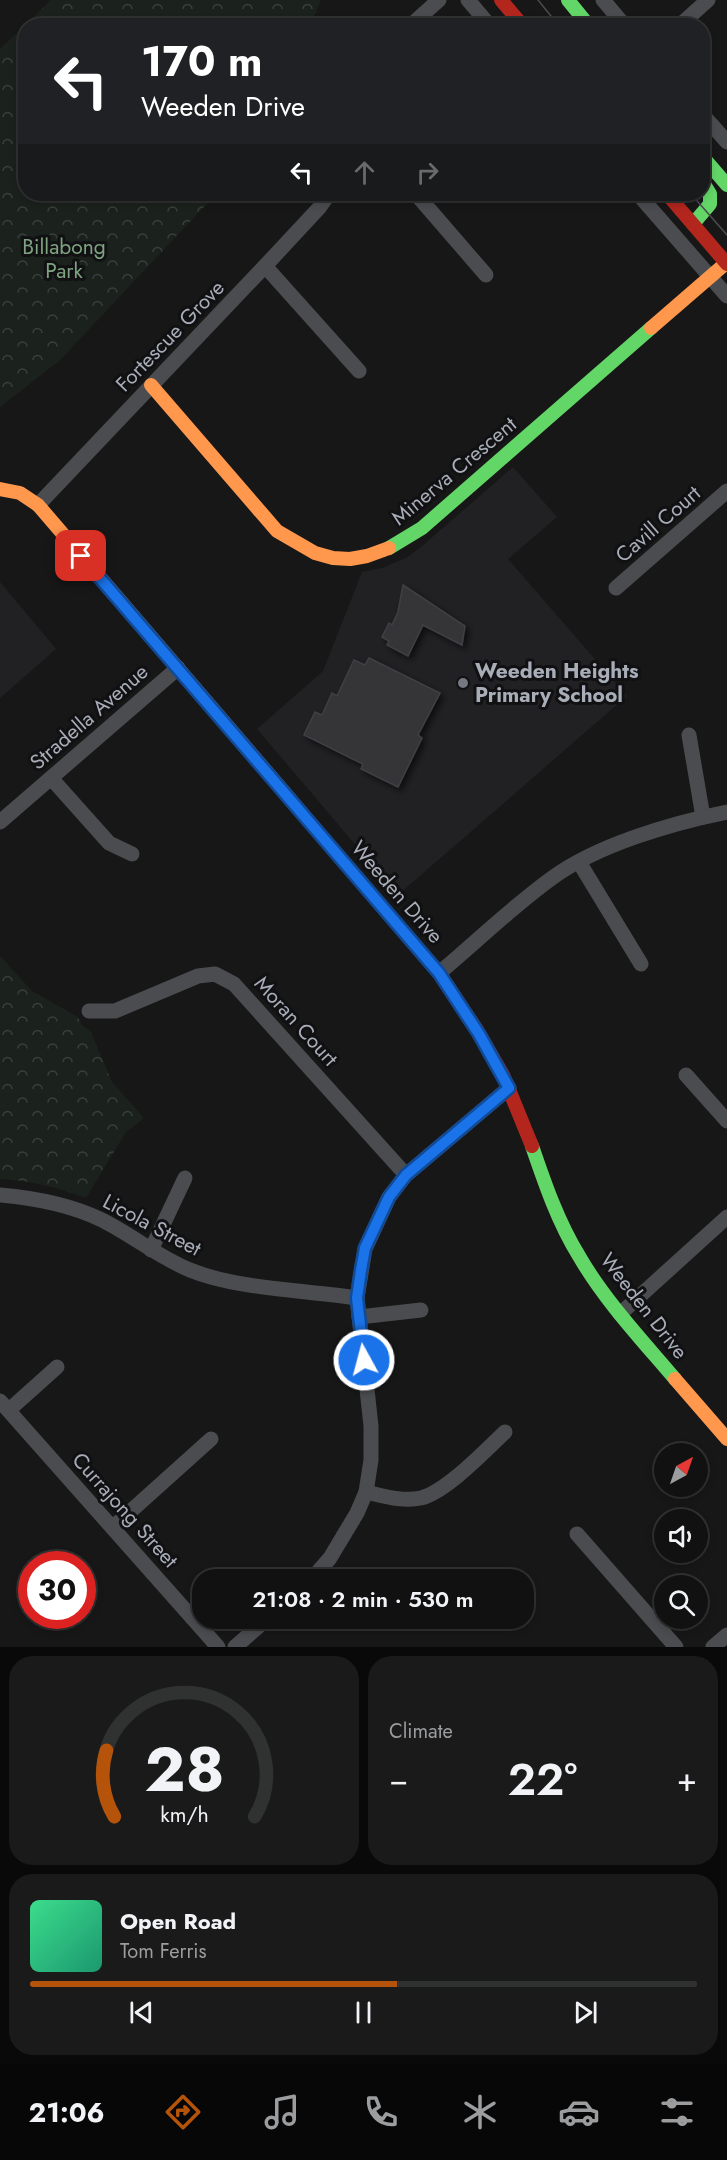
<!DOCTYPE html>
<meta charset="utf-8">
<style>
:root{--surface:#111;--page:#1a1a1a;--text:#f1f3f6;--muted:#9c9d9f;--line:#303131;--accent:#b45309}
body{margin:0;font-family:Jost,sans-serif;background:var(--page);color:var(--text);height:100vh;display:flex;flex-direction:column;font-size:22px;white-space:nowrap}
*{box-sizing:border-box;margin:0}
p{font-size:20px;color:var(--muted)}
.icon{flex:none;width:33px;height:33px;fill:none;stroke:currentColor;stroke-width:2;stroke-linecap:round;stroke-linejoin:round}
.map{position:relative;height:1647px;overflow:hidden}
.details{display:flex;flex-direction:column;gap:9px;padding:9px;background:#090909;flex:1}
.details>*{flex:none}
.guide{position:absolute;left:18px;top:18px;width:692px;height:183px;border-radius:24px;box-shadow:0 3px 9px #0003,0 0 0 2px var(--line);background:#202124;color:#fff;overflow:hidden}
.needle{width:39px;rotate:40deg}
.tools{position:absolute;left:654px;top:1443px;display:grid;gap:12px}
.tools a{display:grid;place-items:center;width:54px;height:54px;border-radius:50%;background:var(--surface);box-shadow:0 3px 9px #0003,0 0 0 2px var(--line);font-size:30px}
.speed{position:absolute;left:18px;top:1551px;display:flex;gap:12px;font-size:30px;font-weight:700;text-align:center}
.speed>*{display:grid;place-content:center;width:78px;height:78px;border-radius:50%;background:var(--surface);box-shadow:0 3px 9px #0003,0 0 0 2px var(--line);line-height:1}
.speed .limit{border:9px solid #d22;background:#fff;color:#111}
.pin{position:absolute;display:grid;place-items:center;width:51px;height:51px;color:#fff;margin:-26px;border-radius:12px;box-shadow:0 3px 9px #0006}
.me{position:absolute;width:66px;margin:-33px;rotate:353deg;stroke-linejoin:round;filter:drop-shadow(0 0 4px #0008)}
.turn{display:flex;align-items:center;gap:21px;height:126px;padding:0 24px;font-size:27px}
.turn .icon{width:78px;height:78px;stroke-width:2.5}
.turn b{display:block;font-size:42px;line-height:51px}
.lanes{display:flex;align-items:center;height:57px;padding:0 24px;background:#0003;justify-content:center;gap:30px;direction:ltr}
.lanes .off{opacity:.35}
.big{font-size:45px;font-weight:600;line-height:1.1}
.details .tile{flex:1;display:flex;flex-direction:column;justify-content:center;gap:9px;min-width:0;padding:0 21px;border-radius:24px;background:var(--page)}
.details .dial{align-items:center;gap:0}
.dial svg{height:156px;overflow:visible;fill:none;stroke:var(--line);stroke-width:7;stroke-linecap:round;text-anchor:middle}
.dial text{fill:var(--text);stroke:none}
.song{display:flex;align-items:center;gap:18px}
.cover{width:72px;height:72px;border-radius:9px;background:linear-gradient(135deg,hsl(150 70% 55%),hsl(160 70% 35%))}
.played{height:6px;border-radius:3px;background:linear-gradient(90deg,var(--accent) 55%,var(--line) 55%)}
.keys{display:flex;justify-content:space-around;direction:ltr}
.heat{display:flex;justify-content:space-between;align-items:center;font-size:33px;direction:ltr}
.details .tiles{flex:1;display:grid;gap:9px;grid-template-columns:1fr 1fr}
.tile:last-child{grid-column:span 2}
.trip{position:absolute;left:192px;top:1569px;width:342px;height:60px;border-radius:24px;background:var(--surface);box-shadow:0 3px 9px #0003,0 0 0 2px var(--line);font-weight:600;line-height:60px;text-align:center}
.tab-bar{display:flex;height:96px;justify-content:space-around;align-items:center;background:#070707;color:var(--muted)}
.tab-bar .icon{width:42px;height:42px}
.tab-bar .selected{color:var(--accent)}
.tab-bar b{font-size:27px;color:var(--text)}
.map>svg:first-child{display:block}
</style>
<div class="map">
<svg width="727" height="1647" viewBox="0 0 727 1647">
<defs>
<pattern id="park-crowns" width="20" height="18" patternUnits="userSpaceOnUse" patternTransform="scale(1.5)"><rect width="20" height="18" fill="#1b211c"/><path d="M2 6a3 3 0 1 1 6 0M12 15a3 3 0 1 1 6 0" fill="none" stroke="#393f3b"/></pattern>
<filter id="shadow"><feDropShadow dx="3.5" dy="3.5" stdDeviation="3" flood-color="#0009"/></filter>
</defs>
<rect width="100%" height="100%" fill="#171717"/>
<g fill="#212124">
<path d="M513 467 557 517 508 559 627 696 398 895 257 729 323 671 362 572 382 568 406 558 422 546Z"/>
<path d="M0 582 56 649 0 698Z"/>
</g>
<g fill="url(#park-crowns)">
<path d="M51 0H321L310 25 26 26V194H216L60 360 0 407V49Z"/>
<path d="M0 956 32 991 78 1017 81 1024 91 1032 112 1082 144 1118 126 1132 86 1198C58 1188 30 1180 0 1179Z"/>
</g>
<g fill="#343537" stroke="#3f4043" stroke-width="1.5" filter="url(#shadow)">
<path d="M403 585 465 626 462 645 423 625 408 656 387 645 389 641 382 637 389 623 392 625 398 612Z"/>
<path d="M369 658 440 693 418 735 422 738 398 787 361 769 363 764 304 735 315 712 322 715 332 693 337 696 354 660 365 665Z"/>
</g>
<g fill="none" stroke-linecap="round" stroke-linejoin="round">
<g stroke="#4b4c50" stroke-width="15">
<path d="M468 0 490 26"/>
<path d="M603 0 625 26"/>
<path d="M410 26 439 0"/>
<path d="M679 26 708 0"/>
<path d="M702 114 727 142"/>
<path d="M416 194 486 275"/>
<path d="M638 194 727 296"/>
<path d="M265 266 359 371"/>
<path d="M38 505 265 266 319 208 329 194"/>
<path d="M616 588 727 491"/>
<path d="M689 735 703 817"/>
<path d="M51 778 109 843 132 854"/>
<path d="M0 822 178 668"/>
<path d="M579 862 641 964"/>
<path d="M439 973C476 942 512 907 552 878 597 845 672 823 727 812"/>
<path d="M89 1011H115L198 976 215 974 234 984 406 1175"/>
<path d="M686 1075 727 1121"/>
<path d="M0 1195C35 1198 71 1205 102 1220 132 1235 158 1257 190 1270 236 1289 306 1290 357 1298"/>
<path d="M151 1250 185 1178"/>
<path d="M620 1314 727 1217"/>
<path d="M359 1317 421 1310"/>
<path d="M0 1401 218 1647"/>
<path d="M9 1410 57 1367"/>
<path d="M366 1492C384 1496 403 1502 421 1498 446 1492 486 1450 505 1432"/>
<path d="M113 1527 211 1439"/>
<path d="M577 1534 676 1647"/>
<path d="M311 1580 330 1558 357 1513 366 1492 371 1460V1426L357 1298 365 1249 389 1197 406 1175 509 1088"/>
<path d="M235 1647 268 1618"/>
<path d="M713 1647 727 1635"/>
</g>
<g stroke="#63d668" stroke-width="14">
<path d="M568 0 589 26"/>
<path d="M702 156 727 185"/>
<path d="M693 224 710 204V194L702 181"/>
<path d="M389 548 422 528 651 328"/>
<path d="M532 1146C545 1184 558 1222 579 1256 605 1301 642 1340 675 1379"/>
</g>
<g stroke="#ff974d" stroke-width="14">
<path d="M651 328 726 263"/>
<path d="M151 385 277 531 315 553 333 558 350 559 367 556 389 548"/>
<path d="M0 489 20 493 38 505 290 799"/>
<path d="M675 1379 727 1439"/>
</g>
<g stroke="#b3261e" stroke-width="14">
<path d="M501 0 523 26"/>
<path d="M667 194 727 264"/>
<path d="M290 799 439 973 477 1030 503 1075 532 1146"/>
</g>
<g stroke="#4b4c4f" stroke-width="1.5">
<path d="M538 0 559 26"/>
<path d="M691 194 727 235"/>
</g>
</g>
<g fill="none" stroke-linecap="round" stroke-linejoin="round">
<defs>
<path id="route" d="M81 556 439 973 479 1034 509 1088 406 1175 389 1197 365 1248 361 1270 357 1298 364 1360"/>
</defs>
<use href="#route" stroke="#114b97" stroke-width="15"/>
<use href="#route" stroke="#1a73e8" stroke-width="10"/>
</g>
<circle fill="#757880" stroke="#111113" stroke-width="2" cx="463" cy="683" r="6"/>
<g text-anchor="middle" stroke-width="6" stroke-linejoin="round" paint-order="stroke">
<g font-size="21" fill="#7fa381" stroke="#111113">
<text x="64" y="254">Billabong<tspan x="64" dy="24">Park</tspan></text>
</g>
<g font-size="21" fill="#a8adb8" stroke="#111113">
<text transform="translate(170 336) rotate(-46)" y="7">Fortescue Grove</text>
<text transform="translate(454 471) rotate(-40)" y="7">Minerva Crescent</text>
<text transform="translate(658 524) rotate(-41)" y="7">Cavill Court</text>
<text transform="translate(89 717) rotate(-41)" y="7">Stradella Avenue</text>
<text transform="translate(397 892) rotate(49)" y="7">Weeden Drive</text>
<text transform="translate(296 1021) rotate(48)" y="7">Moran Court</text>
<text transform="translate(152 1225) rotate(28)" y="7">Licola Street</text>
<text transform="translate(644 1306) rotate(52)" y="7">Weeden Drive</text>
<text transform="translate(125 1510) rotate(48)" y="7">Currajong Street</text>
</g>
<g font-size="21" font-weight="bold" fill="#a8adb8" stroke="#111113" text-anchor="start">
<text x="475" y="678">Weeden Heights<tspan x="475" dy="24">Primary School</tspan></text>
</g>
</g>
</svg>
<div class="tools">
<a><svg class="needle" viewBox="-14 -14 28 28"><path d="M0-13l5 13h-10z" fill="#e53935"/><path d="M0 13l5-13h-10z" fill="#9c9d9f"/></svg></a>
<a><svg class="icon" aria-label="sound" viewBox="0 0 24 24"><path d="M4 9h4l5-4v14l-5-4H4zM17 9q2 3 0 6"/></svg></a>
<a><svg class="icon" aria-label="search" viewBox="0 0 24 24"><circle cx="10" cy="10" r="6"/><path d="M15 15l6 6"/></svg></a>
</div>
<div class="speed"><div class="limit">30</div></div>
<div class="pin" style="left:81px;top:556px;background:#d93025"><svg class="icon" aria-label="arrive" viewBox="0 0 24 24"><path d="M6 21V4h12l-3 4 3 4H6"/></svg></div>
<svg class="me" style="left:364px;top:1360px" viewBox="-20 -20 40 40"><circle r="17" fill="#1a73e8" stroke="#fff" stroke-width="3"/><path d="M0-11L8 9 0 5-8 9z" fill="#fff"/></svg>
<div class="trip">21:08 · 2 min · 530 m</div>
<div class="guide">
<div class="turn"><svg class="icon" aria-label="left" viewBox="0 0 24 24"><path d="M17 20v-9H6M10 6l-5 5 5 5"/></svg><div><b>170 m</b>Weeden Drive</div></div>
<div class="lanes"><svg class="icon" aria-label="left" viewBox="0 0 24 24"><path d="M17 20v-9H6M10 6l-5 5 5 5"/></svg><svg class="icon off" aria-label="ahead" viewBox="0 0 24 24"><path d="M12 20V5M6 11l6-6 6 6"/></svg><svg class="icon off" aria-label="right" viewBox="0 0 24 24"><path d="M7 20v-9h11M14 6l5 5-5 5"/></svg></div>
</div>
</div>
<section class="details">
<div class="tiles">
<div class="tile dial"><svg viewBox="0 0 100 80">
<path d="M14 69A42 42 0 1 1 86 69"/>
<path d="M14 69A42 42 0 0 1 10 35" stroke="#b45309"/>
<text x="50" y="56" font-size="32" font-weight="700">28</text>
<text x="50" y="72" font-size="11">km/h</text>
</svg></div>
<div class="tile"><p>Climate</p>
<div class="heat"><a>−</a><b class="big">22°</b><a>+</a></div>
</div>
<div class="tile">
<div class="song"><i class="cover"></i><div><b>Open Road</b><p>Tom Ferris</p></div></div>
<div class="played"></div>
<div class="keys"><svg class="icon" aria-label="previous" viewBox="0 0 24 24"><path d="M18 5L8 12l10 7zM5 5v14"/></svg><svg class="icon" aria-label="pause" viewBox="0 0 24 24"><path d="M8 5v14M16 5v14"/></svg><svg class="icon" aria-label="next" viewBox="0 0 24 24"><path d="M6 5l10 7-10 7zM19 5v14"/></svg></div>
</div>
</div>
</section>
<nav class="tab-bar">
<b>21:06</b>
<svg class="icon selected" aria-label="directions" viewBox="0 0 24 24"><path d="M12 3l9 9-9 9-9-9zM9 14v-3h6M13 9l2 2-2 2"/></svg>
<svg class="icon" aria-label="music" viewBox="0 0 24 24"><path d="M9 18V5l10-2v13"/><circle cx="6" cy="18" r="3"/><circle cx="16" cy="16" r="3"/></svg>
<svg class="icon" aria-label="phone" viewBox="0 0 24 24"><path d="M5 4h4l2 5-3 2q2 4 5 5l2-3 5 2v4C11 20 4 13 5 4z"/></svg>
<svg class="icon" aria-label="climate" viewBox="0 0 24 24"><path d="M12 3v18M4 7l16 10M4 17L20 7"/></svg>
<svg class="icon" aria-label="car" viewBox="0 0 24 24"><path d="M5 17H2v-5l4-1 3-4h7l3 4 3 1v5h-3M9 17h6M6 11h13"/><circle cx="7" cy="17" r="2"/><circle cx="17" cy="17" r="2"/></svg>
<svg class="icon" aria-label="filters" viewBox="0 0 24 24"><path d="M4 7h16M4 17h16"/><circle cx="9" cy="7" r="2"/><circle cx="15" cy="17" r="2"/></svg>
</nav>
